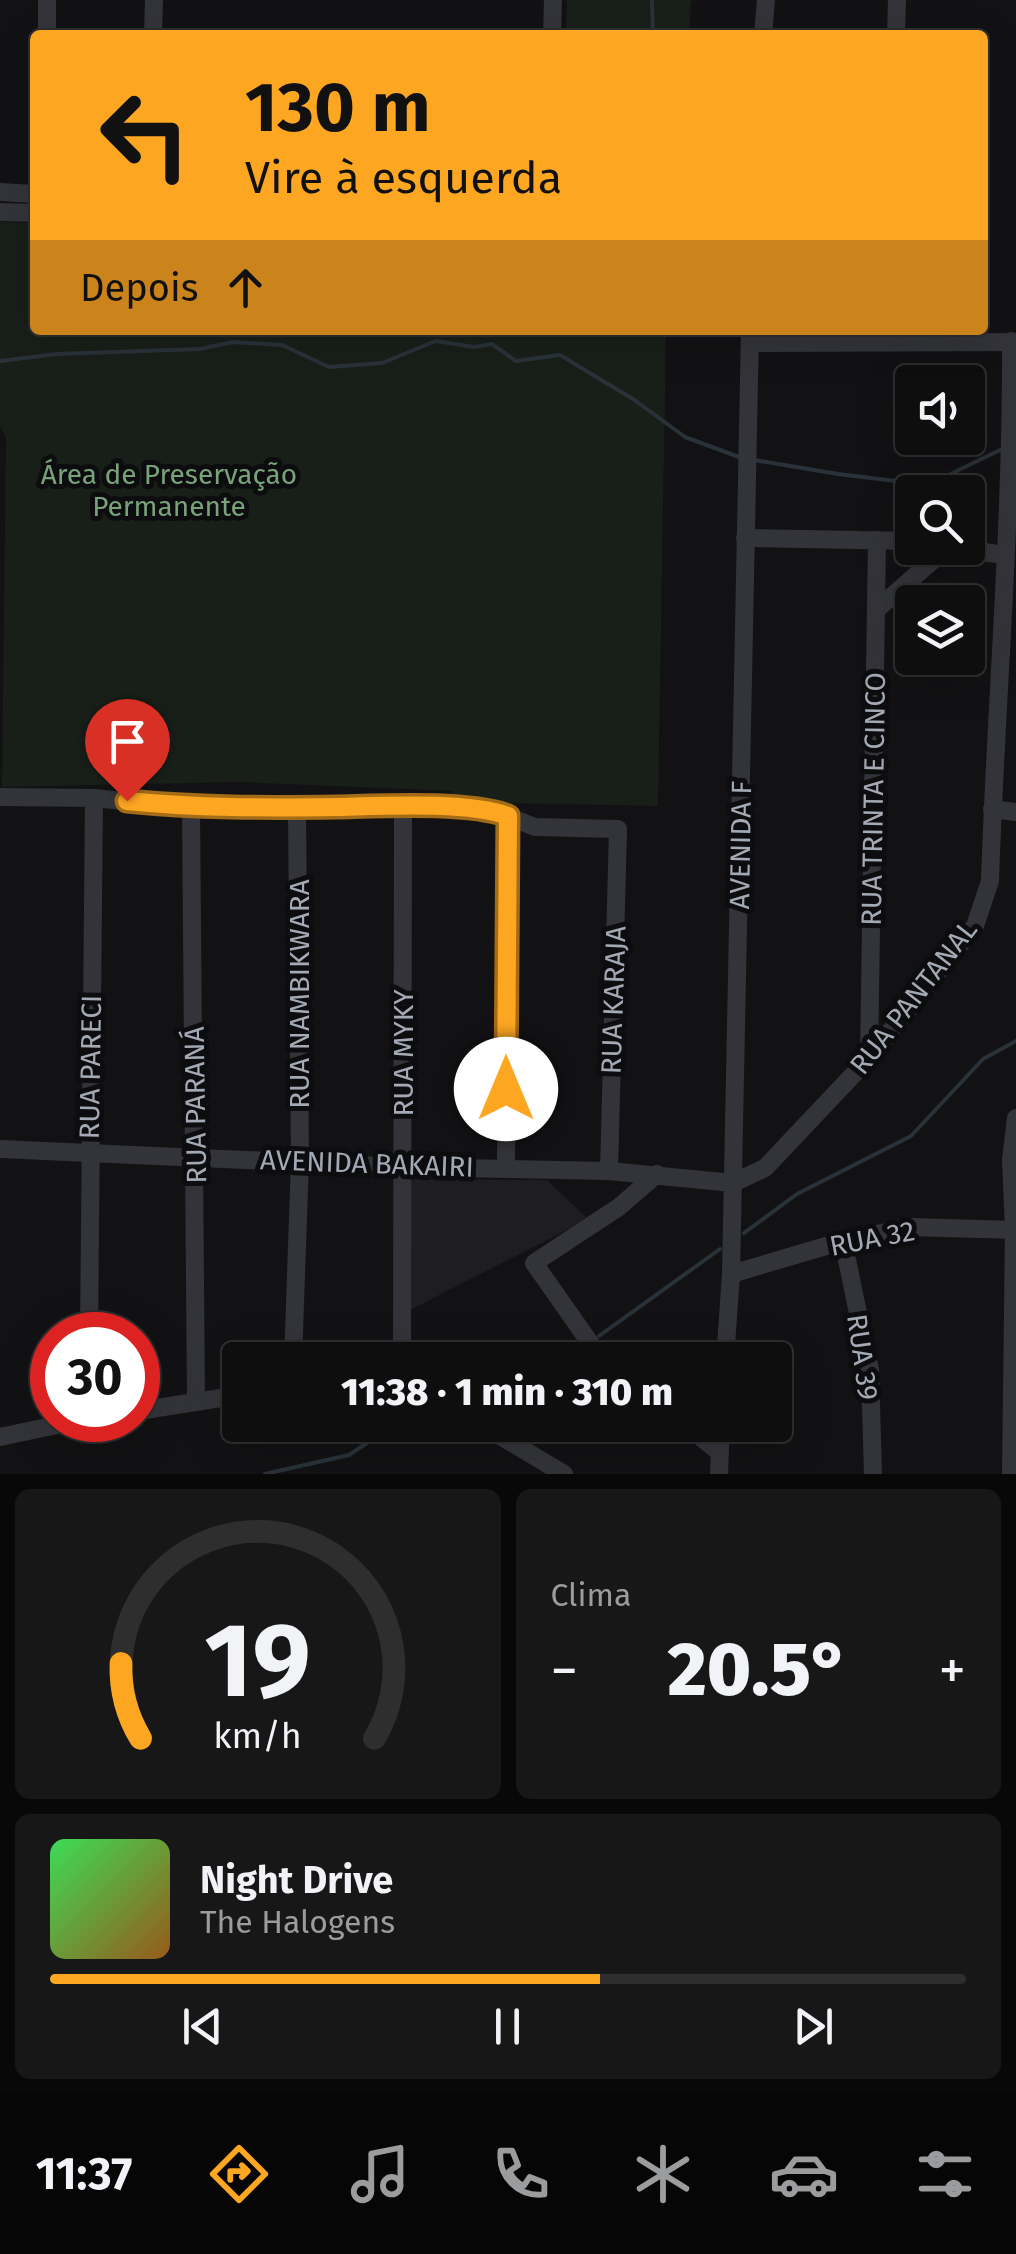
<!DOCTYPE html>
<html lang="pt">
<meta charset="utf-8">
<style>
:root{--surface:#0e0e0f;--page:#171718;--text:#f1f3f6;--muted:#9b9c9e;--line:#2e2e2f;--accent:#fda622}
body{margin:0;font-family:"Fira Sans",sans-serif;background:var(--page);color:var(--text);height:100vh;display:flex;flex-direction:column;font-size:38px;white-space:nowrap}
*{box-sizing:border-box;margin:0}
p{font-size:32px;color:var(--muted)}
.icon{flex:none;width:55px;height:55px;fill:none;stroke:currentColor;stroke-width:2;stroke-linecap:round;stroke-linejoin:round}
.map{position:relative;height:1474px;overflow:hidden}
.side{display:flex;flex-direction:column;gap:15px;padding:15px;background:#080808;flex:1}
.side>*{flex:none}
.guide{position:absolute;left:30px;top:30px;width:958px;height:305px;border-radius:10px;box-shadow:0 10px 40px #0002,0 0 0 2px var(--line);background:#fda622;color:#111;overflow:hidden}
.tools{position:absolute;left:895px;top:365px;display:grid;gap:20px}
.tools a{display:grid;place-items:center;width:90px;height:90px;border-radius:10px;background:var(--surface);box-shadow:0 10px 40px #0002,0 0 0 2px var(--line);font-size:50px}
.speed{position:absolute;left:30px;top:1312px;display:flex;gap:20px;font-size:50px;font-weight:700;text-align:center}
.speed>*{display:grid;place-content:center;width:130px;height:130px;border-radius:50%;background:var(--surface);box-shadow:0 10px 40px #0002,0 0 0 2px var(--line);line-height:1}
.speed .limit{border:15px solid #d22;background:#fff;color:#111}
.pin{position:absolute;display:grid;place-items:center;width:85px;height:85px;color:#fff;margin:-102px -42px;border-radius:50% 50% 50% 0;rotate:-45deg;box-shadow:0 0 10px #0007}
.pin .icon{rotate:45deg}
.me{position:absolute;width:110px;margin:-55px;rotate:0deg;stroke-linejoin:round;filter:drop-shadow(0 0 8px #0008)}
.turn{display:flex;align-items:center;gap:35px;height:210px;padding:0 50px;font-size:45px}
.turn .icon{width:130px;height:130px;stroke-width:2.5}
.turn b{display:block;font-size:70px;line-height:85px}
.then{display:flex;align-items:center;height:95px;padding:0 50px;background:#0003;gap:20px;font-size:38px}
.big{font-size:75px;font-weight:800;line-height:1.1}
.side .card{flex:1;display:flex;flex-direction:column;justify-content:center;gap:15px;min-width:0;padding:0 35px;border-radius:15px;background:var(--page)}
.side .dial{align-items:center;gap:0}
.dial svg{height:260px;overflow:visible;fill:none;stroke:var(--line);stroke-width:7;stroke-linecap:round;text-anchor:middle}
.dial text{fill:var(--text);stroke:none}
.song{display:flex;align-items:center;gap:30px}
.cover{width:120px;height:120px;border-radius:15px;background:linear-gradient(135deg,hsl(130 70% 55%),hsl(30 70% 35%))}
.played{height:10px;border-radius:5px;background:linear-gradient(90deg,var(--accent) 60%,var(--line) 60%)}
.keys{display:flex;justify-content:space-around;direction:ltr}
.heat{display:flex;justify-content:space-between;align-items:center;font-size:55px;direction:ltr}
.side .tiles{flex:1;display:grid;gap:15px;grid-template-columns:1fr 1fr}
.card:last-child{grid-column:span 2}
.trip{position:absolute;left:222px;top:1342px;width:570px;height:100px;border-radius:10px;background:var(--surface);box-shadow:0 10px 40px #0002,0 0 0 2px var(--line);font-weight:800;line-height:100px;text-align:center}
.tabs{display:flex;height:160px;justify-content:space-around;align-items:center;background:#060606;color:var(--muted)}
.tabs .icon{width:70px;height:70px}
.tabs .current{color:var(--accent)}
.tabs b{font-size:45px;color:var(--text)}
.map>svg:first-child{display:block}
</style>
<div class="map">
<svg width="1016" height="1474" viewBox="0 0 1016 1474">
<rect width="100%" height="100%" fill="#121214"/>
<path fill="#1e1e21" d="M407 1179 547 1180 588 1219 408 1311Z"/>
<g fill="#181f19">
<path d="M567 0H691L689 35H566Z"/>
<path d="M0 222 35 223V330H666L658 806 450 802 452 791 238 782 2 787 6 436 0 427Z"/>
</g>
<g fill="none" stroke-linecap="round" stroke-linejoin="round">
<g stroke="#283238" stroke-width="4">
<path d="M652 0 653 35"/>
<path d="M0 361 57 354 200 349 233 342 282 345 329 367 382 363 436 341 474 347 492 344 516 361 560 355 633 399 685 437 739 457"/>
<path d="M754 460 838 474 928 485 1000 450"/>
<path d="M744 1233 797 1194 911 1136 983 1059 1016 1041"/>
<path d="M599 1336 720 1249"/>
<path d="M561 1360 579 1348"/>
<path d="M265 1474 349 1455 394 1425"/>
</g>
<g stroke="#333439" stroke-width="18">
<path d="M47 35V0"/>
<path d="M153 35 154 0"/>
<path d="M552 35 553 0"/>
<path d="M763 35 766 0"/>
<path d="M896 35 897 0"/>
<path d="M0 192 35 194"/>
<path d="M0 212 35 213"/>
<path d="M750 343 1016 342"/>
<path d="M745 538 912 541"/>
<path d="M959 548 1003 555"/>
<path d="M876 610 947 548"/>
<path d="M0 797 94 798 191 808 403 806 497 812 535 827 618 829 609 1171"/>
<path d="M191 808 196 1401"/>
<path d="M992 809 1016 812"/>
<path d="M869 1058 877 540"/>
<path d="M0 1149 403 1167 609 1171 733 1183 765 1168 869 1058 975 926 990 881C996 701 1012 521 1011 341"/>
<path d="M506 1167 508 816"/>
<path d="M843 1241 870 1370 873 1474"/>
<path d="M731 1274 843 1241 910 1227 1016 1230"/>
<path d="M89 1335 94 798"/>
<path d="M293 1360 300 1161 297 807"/>
<path d="M402 1360 403 806"/>
<path d="M606 1360 595 1350 534 1263 619 1207 657 1174"/>
<path d="M725 1360 731 1274 750 330"/>
<path d="M138 1411 240 1395"/>
<path d="M482 1425 564 1474"/>
<path d="M686 1425 719 1452"/>
<path d="M0 1437 81 1420"/>
<path d="M719 1474 721 1425"/>
<path d="M1011 1474 1014 1230 1011 1160 1016 1118"/>
</g>
</g>
<g fill="none" stroke-linecap="round" stroke-linejoin="round">
<defs>
<path id="route" d="M127 801C197 808 266 808 337 807 380 806 469 801 508 816L506 1089"/>
</defs>
<use href="#route" stroke="#a46c16" stroke-width="25"/>
<use href="#route" stroke="#fda622" stroke-width="18"/>
</g>
<g text-anchor="middle" stroke-width="10" stroke-linejoin="round" paint-order="stroke">
<g font-size="28" fill="#78a279" stroke="#0d0d0f">
<text x="169" y="484">Área de Preservação<tspan x="169" dy="32">Permanente</tspan></text>
</g>
<g font-size="28" fill="#a3aab5" stroke="#0d0d0f">
<text transform="translate(873 799) rotate(-89)" y="10">RUA TRINTA E CINCO</text>
<text transform="translate(740 845) rotate(-89)" y="10">AVENIDA F</text>
<text transform="translate(299 994) rotate(-90)" y="10">RUA NAMBIKWARA</text>
<text transform="translate(913 997) rotate(-52)" y="10">RUA PANTANAL</text>
<text transform="translate(613 1000) rotate(-88)" y="10">RUA KARAJA</text>
<text transform="translate(403 1053) rotate(-90)" y="10">RUA MYKY</text>
<text transform="translate(90 1067) rotate(-89)" y="10">RUA PARECI</text>
<text transform="translate(195 1105) rotate(-91)" y="10">RUA PARANÁ</text>
<text transform="translate(367 1163) rotate(2)" y="10">AVENIDA BAKAIRI</text>
<text transform="translate(872 1238) rotate(-11)" y="10">RUA 32</text>
<text transform="translate(863 1357) rotate(82)" y="10">RUA 39</text>
</g>
</g>
</svg>
<div class="tools">
<a><svg class="icon" aria-label="sound" viewBox="0 0 24 24"><path d="M4 9h4l5-4v14l-5-4H4zM17 9q2 3 0 6"/></svg></a>
<a><svg class="icon" aria-label="search" viewBox="0 0 24 24"><circle cx="10" cy="10" r="6"/><path d="M15 15l6 6"/></svg></a>
<a><svg class="icon" aria-label="layers" viewBox="0 0 24 24"><path d="M12 4l9 5-9 5-9-5zM3 14l9 5 9-5"/></svg></a>
</div>
<div class="speed"><div class="limit">30</div></div>
<div class="pin" style="left:127px;top:801px;background:#d93025"><svg class="icon" aria-label="arrive" viewBox="0 0 24 24"><path d="M6 21V4h12l-3 4 3 4H6"/></svg></div>
<svg class="me" style="left:506px;top:1089px" viewBox="-20 -20 40 40"><circle r="19" fill="#fff"/><path d="M0-13L10 11 0 6-10 11z" fill="#fda622"/></svg>
<div class="trip">11:38 · 1 min · 310 m</div>
<div class="guide">
<div class="turn"><svg class="icon" aria-label="left" viewBox="0 0 24 24"><path d="M17 20v-9H6M10 6l-5 5 5 5"/></svg><div><b>130 m</b>Vire à esquerda</div></div>
<div class="then">Depois<svg class="icon" aria-label="ahead" viewBox="0 0 24 24"><path d="M12 20V5M6 11l6-6 6 6"/></svg></div>
</div>
</div>
<section class="side">
<div class="tiles">
<div class="card dial"><svg viewBox="0 0 100 80">
<path d="M14 69A42 42 0 1 1 86 69"/>
<path d="M14 69A42 42 0 0 1 8 46" stroke="#fda622"/>
<text x="50" y="56" font-size="32" font-weight="700">19</text>
<text x="50" y="72" font-size="11">km/h</text>
</svg></div>
<div class="card"><p>Clima</p>
<div class="heat"><a>−</a><b class="big">20.5°</b><a>+</a></div>
</div>
<div class="card">
<div class="song"><i class="cover"></i><div><b>Night Drive</b><p>The Halogens</p></div></div>
<div class="played"></div>
<div class="keys"><svg class="icon" aria-label="previous" viewBox="0 0 24 24"><path d="M18 5L8 12l10 7zM5 5v14"/></svg><svg class="icon" aria-label="pause" viewBox="0 0 24 24"><path d="M8 5v14M16 5v14"/></svg><svg class="icon" aria-label="next" viewBox="0 0 24 24"><path d="M6 5l10 7-10 7zM19 5v14"/></svg></div>
</div>
</div>
</section>
<nav class="tabs">
<b>11:37</b>
<svg class="icon current" aria-label="directions" viewBox="0 0 24 24"><path d="M12 3l9 9-9 9-9-9zM9 14v-3h6M13 9l2 2-2 2"/></svg>
<svg class="icon" aria-label="music" viewBox="0 0 24 24"><path d="M9 18V5l10-2v13"/><circle cx="6" cy="18" r="3"/><circle cx="16" cy="16" r="3"/></svg>
<svg class="icon" aria-label="phone" viewBox="0 0 24 24"><path d="M5 4h4l2 5-3 2q2 4 5 5l2-3 5 2v4C11 20 4 13 5 4z"/></svg>
<svg class="icon" aria-label="climate" viewBox="0 0 24 24"><path d="M12 3v18M4 7l16 10M4 17L20 7"/></svg>
<svg class="icon" aria-label="car" viewBox="0 0 24 24"><path d="M5 17H2v-5l4-1 3-4h7l3 4 3 1v5h-3M9 17h6M6 11h13"/><circle cx="7" cy="17" r="2"/><circle cx="17" cy="17" r="2"/></svg>
<svg class="icon" aria-label="filters" viewBox="0 0 24 24"><path d="M4 7h16M4 17h16"/><circle cx="9" cy="7" r="2"/><circle cx="15" cy="17" r="2"/></svg>
</nav>
